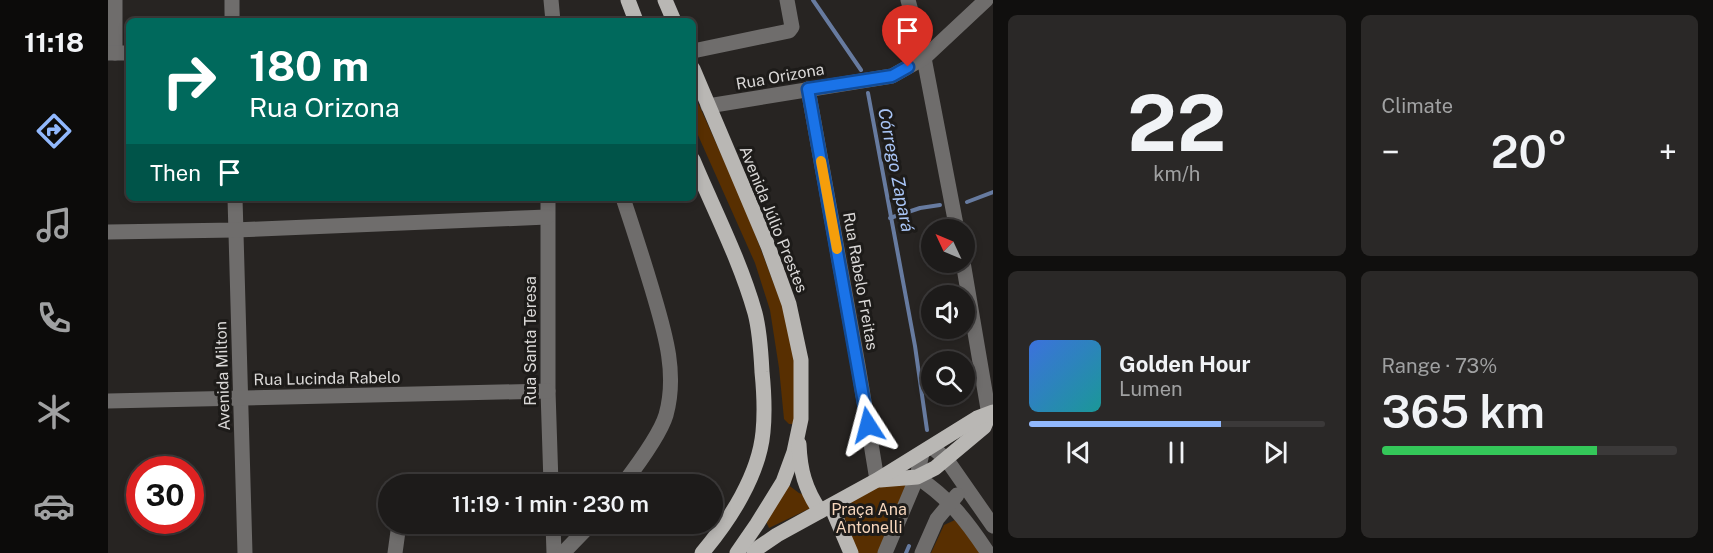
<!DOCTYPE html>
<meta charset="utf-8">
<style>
:root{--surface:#1d1b1a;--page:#2a2827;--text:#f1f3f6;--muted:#a0a1a2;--line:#3b3939;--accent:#91b8fd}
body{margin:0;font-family:"Public Sans",sans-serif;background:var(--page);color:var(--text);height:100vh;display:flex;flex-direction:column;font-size:22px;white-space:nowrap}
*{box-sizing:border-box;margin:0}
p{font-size:20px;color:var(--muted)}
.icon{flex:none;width:33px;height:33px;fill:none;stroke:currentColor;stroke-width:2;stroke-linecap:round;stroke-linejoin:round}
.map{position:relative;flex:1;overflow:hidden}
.panel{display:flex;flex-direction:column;gap:15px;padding:15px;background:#100f0e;width:720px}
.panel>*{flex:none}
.top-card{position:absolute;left:18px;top:18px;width:570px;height:183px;border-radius:9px;box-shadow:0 3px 9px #0003,0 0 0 2px var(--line);background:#00695c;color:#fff;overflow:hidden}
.needle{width:39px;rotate:314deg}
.buttons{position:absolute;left:813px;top:219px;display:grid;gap:12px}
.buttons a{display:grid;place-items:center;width:54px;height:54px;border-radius:50%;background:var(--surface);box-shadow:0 3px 9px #0003,0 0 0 2px var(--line);font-size:30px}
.speed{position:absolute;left:18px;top:456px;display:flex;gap:12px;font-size:30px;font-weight:700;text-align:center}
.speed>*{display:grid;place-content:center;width:78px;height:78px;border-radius:50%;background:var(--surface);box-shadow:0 3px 9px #0003,0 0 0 2px var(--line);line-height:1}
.speed .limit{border:9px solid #d22;background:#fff;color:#111}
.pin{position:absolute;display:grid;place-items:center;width:51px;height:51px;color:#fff;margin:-62px -26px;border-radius:50% 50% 50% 0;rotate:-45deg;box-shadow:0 0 6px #0007}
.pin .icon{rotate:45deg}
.me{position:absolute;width:66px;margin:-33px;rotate:351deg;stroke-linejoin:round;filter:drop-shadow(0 0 4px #0008)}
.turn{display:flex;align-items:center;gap:21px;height:126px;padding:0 24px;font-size:27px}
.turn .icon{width:78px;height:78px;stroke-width:2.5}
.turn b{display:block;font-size:42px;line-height:51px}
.then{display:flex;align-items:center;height:57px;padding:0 24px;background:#0003;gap:12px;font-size:22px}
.big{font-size:45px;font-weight:600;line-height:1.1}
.panel .widget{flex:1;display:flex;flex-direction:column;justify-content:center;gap:9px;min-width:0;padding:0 21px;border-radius:9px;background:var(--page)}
.panel .dial{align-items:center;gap:0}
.dial b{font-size:78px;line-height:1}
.song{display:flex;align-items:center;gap:18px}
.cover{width:72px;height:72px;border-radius:9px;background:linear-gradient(135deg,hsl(220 70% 55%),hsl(180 70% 35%))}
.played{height:6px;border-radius:3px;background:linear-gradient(90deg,var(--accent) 65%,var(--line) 65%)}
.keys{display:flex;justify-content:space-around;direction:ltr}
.heat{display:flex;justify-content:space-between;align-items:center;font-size:33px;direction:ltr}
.charge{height:9px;border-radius:4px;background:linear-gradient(90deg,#34c759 73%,var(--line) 0)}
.panel .tiles{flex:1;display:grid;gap:15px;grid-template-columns:repeat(2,1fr)}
.trip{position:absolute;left:270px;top:474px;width:345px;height:60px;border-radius:30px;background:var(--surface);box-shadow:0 3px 9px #0003,0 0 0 2px var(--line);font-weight:600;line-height:60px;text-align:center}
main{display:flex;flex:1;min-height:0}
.tab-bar{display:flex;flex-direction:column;width:108px;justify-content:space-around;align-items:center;background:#0c0b0a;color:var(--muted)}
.tab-bar .icon{width:42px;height:42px}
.tab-bar .current{color:var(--accent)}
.tab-bar b{font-size:27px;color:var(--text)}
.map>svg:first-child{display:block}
</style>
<main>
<nav class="tab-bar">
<b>11:18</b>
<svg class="icon current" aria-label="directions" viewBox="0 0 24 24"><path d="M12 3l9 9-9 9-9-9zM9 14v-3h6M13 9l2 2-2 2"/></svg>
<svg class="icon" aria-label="music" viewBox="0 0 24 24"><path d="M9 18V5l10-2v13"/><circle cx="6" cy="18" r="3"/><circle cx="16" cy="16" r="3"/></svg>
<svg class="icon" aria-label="phone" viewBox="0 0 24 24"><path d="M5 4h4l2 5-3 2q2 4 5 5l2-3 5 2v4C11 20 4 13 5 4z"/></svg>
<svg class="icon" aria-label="climate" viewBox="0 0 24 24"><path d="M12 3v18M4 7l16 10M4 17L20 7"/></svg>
<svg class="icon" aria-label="car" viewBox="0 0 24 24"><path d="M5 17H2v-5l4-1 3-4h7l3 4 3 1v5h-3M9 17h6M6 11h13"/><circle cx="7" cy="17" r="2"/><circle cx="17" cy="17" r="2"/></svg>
</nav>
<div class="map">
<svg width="885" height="553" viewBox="0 0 885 553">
<rect width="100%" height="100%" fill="#272422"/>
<g fill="#582f01">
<path d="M585 97 591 105 636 205 675 308 689 357 688 424H681L676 419 671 368 662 310 647 263 585 124Z"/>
<path d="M771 481 804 485 773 553H747L730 508Z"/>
<path d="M679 484 691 493 702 497 707 506 661 528 657 519Z"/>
<path d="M847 520 875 553H823L836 525Z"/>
</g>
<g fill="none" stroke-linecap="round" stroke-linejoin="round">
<g stroke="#677ba0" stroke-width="4">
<path d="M705 0 753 70"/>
<path d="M760 93 807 346 819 430"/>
<path d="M859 202 885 192"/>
<path d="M782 218 812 208 832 205"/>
<path d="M798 553 801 546"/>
</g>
<g stroke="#6f6d6c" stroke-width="15">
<path d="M7 0V53"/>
<path d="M124 0V21"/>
<path d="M443 0 445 21"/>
<path d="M800 0 816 58 849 230"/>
<path d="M585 51 681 31 684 27 679 0"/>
<path d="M0 53H21"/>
<path d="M700 89 750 365 769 480"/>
<path d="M600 106 784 76 816 58 878 0"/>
<path d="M127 198 137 553"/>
<path d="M440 198V391L443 484"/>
<path d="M0 232 127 230 439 217"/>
<path d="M855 262 881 415"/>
<path d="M0 401 440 391"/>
<path d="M824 447 839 460 885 526"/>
<path d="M809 477C841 498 859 521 880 553"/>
<path d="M515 484C528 467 552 435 558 415 570 372 556 330 544 289 535 259 525 228 515 198"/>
<path d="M445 524 446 553"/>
<path d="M287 553 291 524"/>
<path d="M455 553 483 524"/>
<path d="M777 553 809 477 814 453"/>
<path d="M814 553 829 519 849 495"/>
</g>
<g stroke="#b9b7b4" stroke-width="15">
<path d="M520 0 528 21"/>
<path d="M557 0 566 21"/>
<path d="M585 69 660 246 681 304 693 360V419L686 452 675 482 649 524 629 553"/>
<path d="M585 160C606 210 632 260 647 313 652 332 653 353 654 372 656 392 657 412 655 432 651 475 622 520 594 553"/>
<path d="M691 444C692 470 697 489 712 511"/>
<path d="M772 480 809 477 827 468 876 427 881 415"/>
<path d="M723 506 743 553"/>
<path d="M646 553 650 548 669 535 769 480 869 418 885 412"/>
</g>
</g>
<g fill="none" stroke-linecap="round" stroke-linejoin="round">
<defs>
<path id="route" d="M760 425 700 89 784 76 800 67"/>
</defs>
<use href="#route" stroke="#114b97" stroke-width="15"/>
<use href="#route" stroke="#1a73e8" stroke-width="10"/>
<path stroke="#f59e0b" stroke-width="10" d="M713 161 729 249"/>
</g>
<g text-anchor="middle" stroke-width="6" stroke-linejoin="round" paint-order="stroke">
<g font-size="16" fill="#dad8d7" stroke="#1d1b19">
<text transform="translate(672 76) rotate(-10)" y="6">Rua Orizona</text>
<text transform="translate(666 219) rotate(68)" y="6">Avenida Júlio Prestes</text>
<text transform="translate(753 281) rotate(80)" y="6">Rua Rabelo Freitas</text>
<text transform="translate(422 341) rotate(-90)" y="6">Rua Santa Teresa</text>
<text transform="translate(114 376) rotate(-92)" y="6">Avenida Milton</text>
<text transform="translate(219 378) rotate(-1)" y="6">Rua Lucinda Rabelo</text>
</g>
<g font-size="16" fill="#f6d6bc" stroke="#1d1b19">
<text x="761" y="515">Praça Ana<tspan x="761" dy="18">Antonelli</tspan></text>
</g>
<g font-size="18" font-style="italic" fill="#a9c5f6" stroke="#1d1b19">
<text transform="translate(788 170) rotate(79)" y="6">Córrego Zapará</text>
</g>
</g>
</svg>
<div class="buttons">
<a><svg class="needle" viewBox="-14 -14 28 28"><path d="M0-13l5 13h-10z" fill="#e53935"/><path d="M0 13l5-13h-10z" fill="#a0a1a2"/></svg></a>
<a><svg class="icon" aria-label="sound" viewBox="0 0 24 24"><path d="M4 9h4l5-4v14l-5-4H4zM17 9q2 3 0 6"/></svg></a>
<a><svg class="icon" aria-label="search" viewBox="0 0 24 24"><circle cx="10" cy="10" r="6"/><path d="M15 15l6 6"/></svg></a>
</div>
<div class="speed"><div class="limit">30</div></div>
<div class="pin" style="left:800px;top:67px;background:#d93025"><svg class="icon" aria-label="arrive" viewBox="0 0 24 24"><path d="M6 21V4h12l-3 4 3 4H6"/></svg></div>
<svg class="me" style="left:760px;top:425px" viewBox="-20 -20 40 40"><path d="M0-17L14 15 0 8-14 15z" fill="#1a73e8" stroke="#fff" stroke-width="4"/></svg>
<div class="trip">11:19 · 1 min · 230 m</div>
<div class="top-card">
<div class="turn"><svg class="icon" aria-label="right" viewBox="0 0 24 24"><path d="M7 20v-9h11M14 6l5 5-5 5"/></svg><div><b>180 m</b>Rua Orizona</div></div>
<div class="then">Then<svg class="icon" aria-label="arrive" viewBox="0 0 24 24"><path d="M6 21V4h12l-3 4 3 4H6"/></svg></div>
</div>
</div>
<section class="panel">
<div class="tiles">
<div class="widget dial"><b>22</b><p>km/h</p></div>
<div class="widget"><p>Climate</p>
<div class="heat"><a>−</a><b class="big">20°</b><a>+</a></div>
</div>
<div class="widget">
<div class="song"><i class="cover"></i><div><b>Golden Hour</b><p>Lumen</p></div></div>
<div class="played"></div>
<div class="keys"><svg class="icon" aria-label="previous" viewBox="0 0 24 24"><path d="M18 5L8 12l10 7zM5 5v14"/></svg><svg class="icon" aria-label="pause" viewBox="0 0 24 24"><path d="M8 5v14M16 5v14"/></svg><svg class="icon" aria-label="next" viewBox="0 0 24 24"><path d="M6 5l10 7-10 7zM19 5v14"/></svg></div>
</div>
<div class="widget"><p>Range · 73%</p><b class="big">365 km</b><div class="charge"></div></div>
</div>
</section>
</main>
